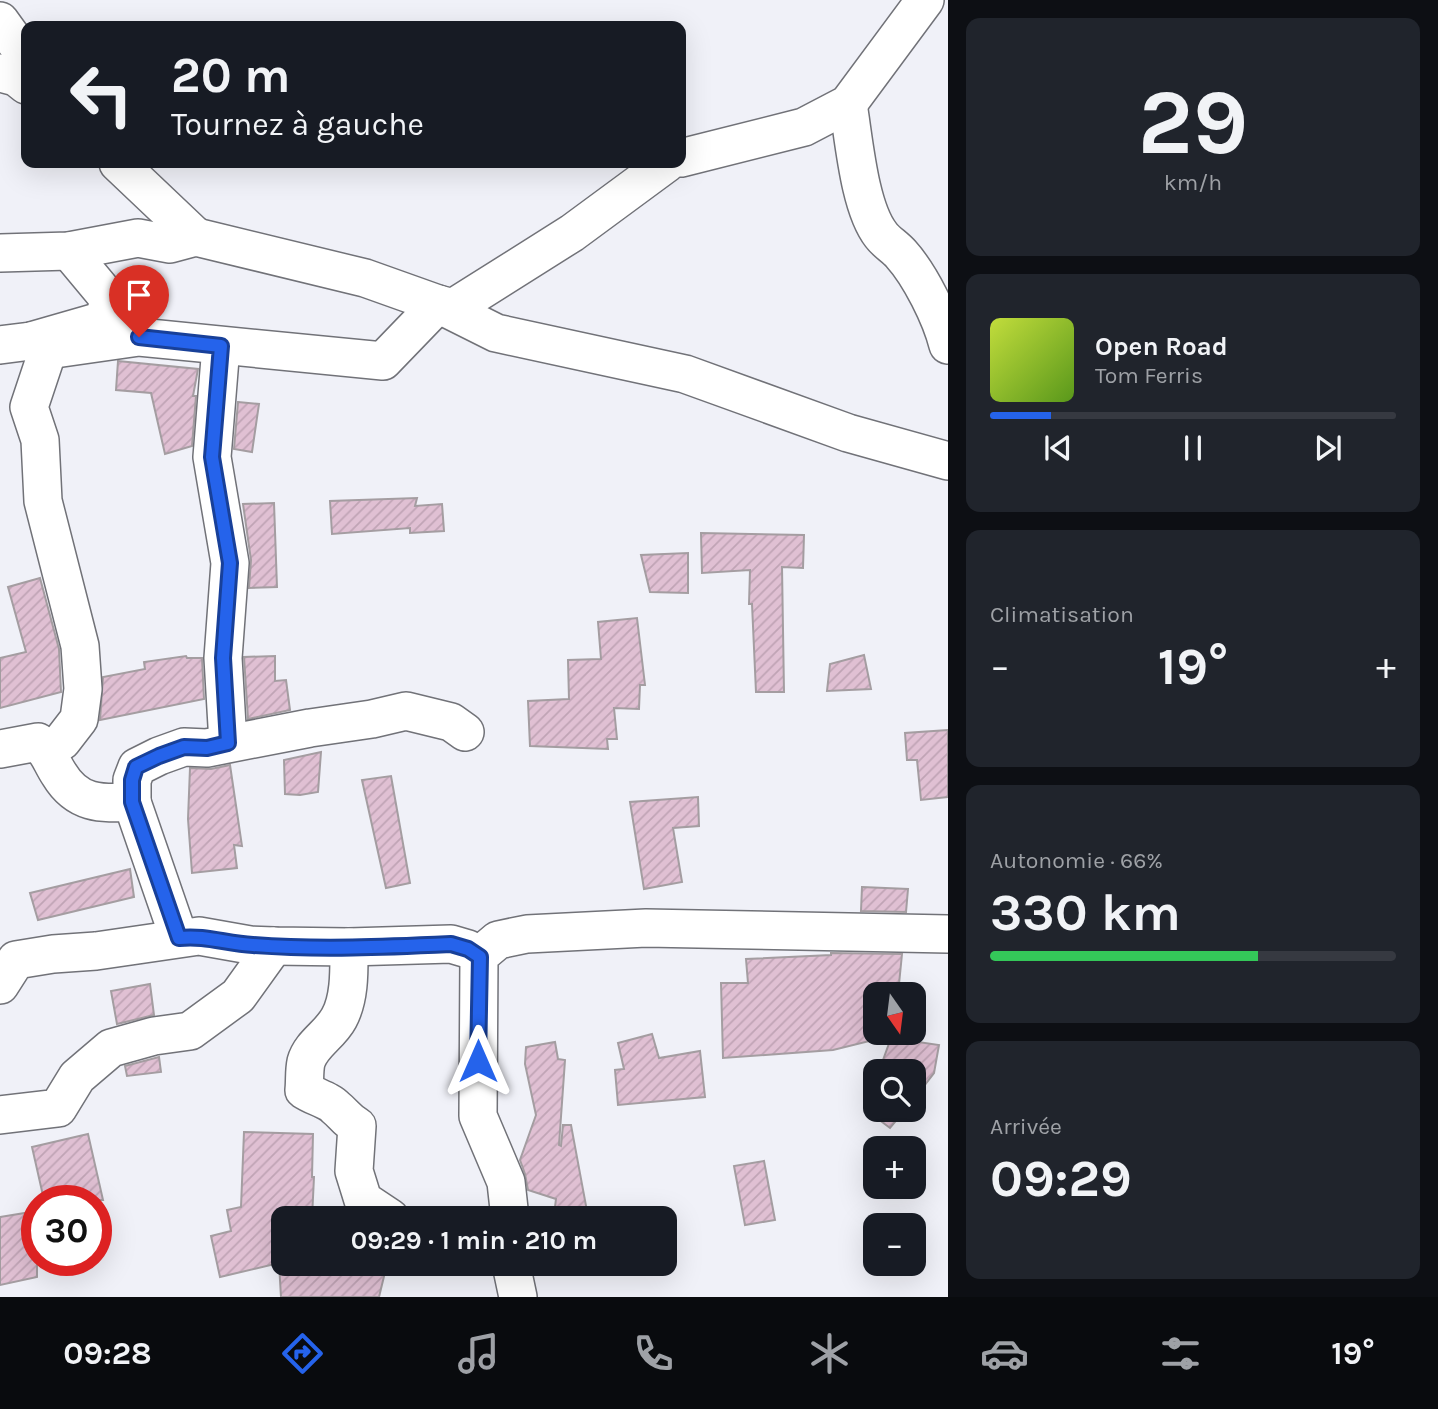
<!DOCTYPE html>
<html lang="fr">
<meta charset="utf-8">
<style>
:root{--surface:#171b24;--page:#20242c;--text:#f1f3f6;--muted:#9ea1a6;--line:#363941;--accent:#2563eb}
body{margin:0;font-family:Karla,sans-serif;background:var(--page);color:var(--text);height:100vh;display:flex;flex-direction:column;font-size:26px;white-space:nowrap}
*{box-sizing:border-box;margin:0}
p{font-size:23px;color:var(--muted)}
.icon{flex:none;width:38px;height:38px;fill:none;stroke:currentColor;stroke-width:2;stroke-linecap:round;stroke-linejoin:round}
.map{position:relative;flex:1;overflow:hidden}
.sheet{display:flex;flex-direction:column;gap:18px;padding:18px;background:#0d0f14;width:490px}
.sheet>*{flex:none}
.hud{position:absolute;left:21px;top:21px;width:665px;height:147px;border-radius:14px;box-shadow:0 7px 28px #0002;background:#171b24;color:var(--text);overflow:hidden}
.needle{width:46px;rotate:166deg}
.fabs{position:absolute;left:863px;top:982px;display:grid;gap:14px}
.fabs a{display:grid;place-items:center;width:63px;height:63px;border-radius:14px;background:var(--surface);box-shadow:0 7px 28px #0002;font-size:35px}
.speed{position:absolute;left:21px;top:1185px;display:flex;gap:14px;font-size:35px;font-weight:700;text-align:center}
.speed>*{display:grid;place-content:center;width:91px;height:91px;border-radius:50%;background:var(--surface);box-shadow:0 7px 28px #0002;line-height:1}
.speed .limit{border:10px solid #d22;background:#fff;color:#111}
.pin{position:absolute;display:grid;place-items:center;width:60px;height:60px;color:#fff;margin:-72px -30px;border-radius:50% 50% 50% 0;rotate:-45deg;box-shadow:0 0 7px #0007}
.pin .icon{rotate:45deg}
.me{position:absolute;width:77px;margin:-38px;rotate:0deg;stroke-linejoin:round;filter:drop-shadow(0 0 5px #0008)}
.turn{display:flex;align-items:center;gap:24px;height:147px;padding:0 35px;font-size:32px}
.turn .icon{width:91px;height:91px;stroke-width:2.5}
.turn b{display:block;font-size:49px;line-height:60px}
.big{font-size:52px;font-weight:700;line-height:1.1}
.sheet .widget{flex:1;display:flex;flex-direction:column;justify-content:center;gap:10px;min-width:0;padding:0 24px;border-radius:14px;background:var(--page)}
.sheet .dial{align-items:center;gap:0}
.dial b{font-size:91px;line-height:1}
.song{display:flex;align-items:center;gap:21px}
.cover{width:84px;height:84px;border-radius:10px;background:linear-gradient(135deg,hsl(70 70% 55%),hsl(90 70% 35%))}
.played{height:7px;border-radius:4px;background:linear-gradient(90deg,var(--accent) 15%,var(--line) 15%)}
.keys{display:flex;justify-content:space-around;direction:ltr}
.heat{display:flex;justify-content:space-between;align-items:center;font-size:38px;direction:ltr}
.charge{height:10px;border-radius:5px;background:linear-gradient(90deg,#34c759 66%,var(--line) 0)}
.trip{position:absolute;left:271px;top:1206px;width:406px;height:70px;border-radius:14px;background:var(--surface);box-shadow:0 7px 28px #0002;font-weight:700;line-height:70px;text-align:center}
.menu{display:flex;height:112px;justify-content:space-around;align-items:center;background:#090b0e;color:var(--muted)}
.menu .icon{width:49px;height:49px}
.menu .active{color:var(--accent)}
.menu b{font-size:32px;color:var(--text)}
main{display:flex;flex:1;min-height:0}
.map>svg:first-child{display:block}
</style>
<main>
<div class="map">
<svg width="948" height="1297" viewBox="0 0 948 1297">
<defs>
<pattern id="building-hatch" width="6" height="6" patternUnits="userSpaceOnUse" patternTransform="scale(1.75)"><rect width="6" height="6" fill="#e0c0d3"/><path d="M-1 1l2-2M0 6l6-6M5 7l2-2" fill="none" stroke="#c0a4b5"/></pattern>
</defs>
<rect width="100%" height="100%" fill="#f0f1f8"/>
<g fill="url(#building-hatch)" stroke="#a49da1" stroke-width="2">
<path d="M118 361 198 369 193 396H196L192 446 165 454 151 393 116 390Z"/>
<path d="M238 402 259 404 252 452 234 449Z"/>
<path d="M417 498 415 506 442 504 444 531 410 533V528L332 534 330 501Z"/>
<path d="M274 503 277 587 249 588 251 560 243 504Z"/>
<path d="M701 533 804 535 803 568 782 567 784 692H756L752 604H749L750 570 702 573Z"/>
<path d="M688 553V593L650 592 641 555Z"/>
<path d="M40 578 59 649 61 692 0 708V658L26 652 8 587Z"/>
<path d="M637 618 645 685H640L639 709 614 708 617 739H607L608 749 530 746 528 701 569 699 568 660 601 659 598 622Z"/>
<path d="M864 655 871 689 827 691 830 664Z"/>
<path d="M186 656 187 658H202L204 699 100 720 103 677 145 669 144 662Z"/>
<path d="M275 656V681L286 680 290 710 248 719 244 657Z"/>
<path d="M948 730V797L921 800 917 760H907L905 733Z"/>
<path d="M321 752 318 792 300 795 285 794 284 760Z"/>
<path d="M230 765 242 846 234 845 237 868 192 873 188 819 190 768 211 769Z"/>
<path d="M391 776 410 883 386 888 362 780Z"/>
<path d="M698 797 699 826 673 828 682 882 644 889 630 802Z"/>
<path d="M130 869 134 897 38 920 30 893Z"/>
<path d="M862 887 908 889 906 912 861 911Z"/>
<path d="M831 953 902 954 898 994H875V1032H895L894 1035 833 1050 723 1058 721 983H748L746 959 831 955Z"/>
<path d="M150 984 154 1015 117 1024 111 991Z"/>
<path d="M652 1034 659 1058 700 1051 705 1097 618 1105 615 1070 624 1069 618 1043Z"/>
<path d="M891 1038 939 1045 934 1073 914 1099V1071H879Z"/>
<path d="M555 1042 558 1059 565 1060 559 1145 561 1146 563 1125H571L587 1211 555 1207 556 1199 528 1190 525 1174 520 1160 536 1115 525 1064 526 1047Z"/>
<path d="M159 1057 161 1072 127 1076 125 1066Z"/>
<path d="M875 1084V1110H905L890 1128 866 1110Z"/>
<path d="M244 1132 313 1134 312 1177H314L312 1218H284V1264H387L379 1297H281L279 1263 220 1277 211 1236 231 1231 227 1210 241 1207Z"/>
<path d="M88 1134 103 1200H44L32 1147Z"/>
<path d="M764 1161 775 1220 745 1225 734 1166Z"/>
<path d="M37 1211V1277L0 1285V1217Z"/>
</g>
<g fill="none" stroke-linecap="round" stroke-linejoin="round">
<defs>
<g id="street">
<path d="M0 21 26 57"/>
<path d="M0 73 16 77 26 85"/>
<path d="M848 104C854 139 859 207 881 235 886 242 895 247 901 254 920 275 941 317 948 345"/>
<path d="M681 158 804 127 848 104 925 0"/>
<path d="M118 163 196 237"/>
<path d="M0 253 69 251 138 238 170 244 196 237 365 278 438 304 496 333 685 374 848 433 948 461"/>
<path d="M31 341 48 350 139 337 383 361 438 304 453 308 572 233 667 163"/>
<path d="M0 345 31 341 104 320 109 299 69 251"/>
<path d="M221 346 212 457 230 563 223 658 228 743"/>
<path d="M0 749 38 742C49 752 51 762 59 774 77 804 100 804 132 802L179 938"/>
<path d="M48 750 62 741 79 719 83 689 80 646 43 501 40 440 29 407 48 350"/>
<path d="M132 802V780L137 767 159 756 184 747 207 748 310 728 372 719 406 711 451 722 465 732"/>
<path d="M349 947C349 970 350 998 339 1018 330 1035 311 1044 306 1062 304 1071 305 1081 304 1090 313 1096 330 1101 335 1107 345 1115 345 1119 357 1126L354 1171 363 1200 390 1218"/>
<path d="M0 985 16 960 53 954 96 951 199 936 250 945 274 946 349 947 451 944 468 949 479 956"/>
<path d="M0 1115 58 1108 77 1077 111 1048 154 1036 190 1031 238 996 274 946"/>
<path d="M510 1218 506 1182 478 1116 479 956 498 940 527 934 646 928 948 934"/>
<path d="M511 1264 518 1297"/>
</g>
</defs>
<use href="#street" stroke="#717278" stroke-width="40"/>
<use href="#street" stroke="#fff" stroke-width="37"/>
</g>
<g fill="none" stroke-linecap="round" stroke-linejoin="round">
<defs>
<path id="route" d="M139 337 221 346 212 457 230 563 223 658 228 743 207 748 184 747 159 756 136 767 132 780V802L179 938C206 935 227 944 253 945 319 950 386 947 451 944L468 949 480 957 478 1061"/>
</defs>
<use href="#route" stroke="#184099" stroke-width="18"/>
<use href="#route" stroke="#2563eb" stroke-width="12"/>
</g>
</svg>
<div class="fabs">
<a><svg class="needle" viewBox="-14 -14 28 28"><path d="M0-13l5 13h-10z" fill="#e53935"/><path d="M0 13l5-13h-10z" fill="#9ea1a6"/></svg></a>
<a><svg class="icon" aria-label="search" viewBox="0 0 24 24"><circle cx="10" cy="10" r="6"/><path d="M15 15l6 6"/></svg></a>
<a>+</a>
<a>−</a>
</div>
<div class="speed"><div class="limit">30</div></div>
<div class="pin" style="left:139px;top:337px;background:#d93025"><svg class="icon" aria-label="arrive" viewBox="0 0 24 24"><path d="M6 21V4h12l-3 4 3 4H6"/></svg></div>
<svg class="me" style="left:478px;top:1061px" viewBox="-20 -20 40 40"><path d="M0-17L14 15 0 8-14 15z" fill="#2563eb" stroke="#fff" stroke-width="4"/></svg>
<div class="trip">09:29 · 1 min · 210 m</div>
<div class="hud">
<div class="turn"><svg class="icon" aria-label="left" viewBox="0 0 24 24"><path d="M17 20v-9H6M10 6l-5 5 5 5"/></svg><div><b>20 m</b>Tournez à gauche</div></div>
</div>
</div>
<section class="sheet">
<div class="widget dial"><b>29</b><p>km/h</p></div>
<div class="widget">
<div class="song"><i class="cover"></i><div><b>Open Road</b><p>Tom Ferris</p></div></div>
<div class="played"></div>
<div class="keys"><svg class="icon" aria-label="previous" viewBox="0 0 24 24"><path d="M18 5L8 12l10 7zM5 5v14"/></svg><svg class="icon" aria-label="pause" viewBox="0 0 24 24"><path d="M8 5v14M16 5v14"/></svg><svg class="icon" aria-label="next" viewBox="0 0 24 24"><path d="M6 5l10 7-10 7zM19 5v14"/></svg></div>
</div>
<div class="widget"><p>Climatisation</p>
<div class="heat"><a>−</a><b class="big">19°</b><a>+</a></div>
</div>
<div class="widget"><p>Autonomie · 66%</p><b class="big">330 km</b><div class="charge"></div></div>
<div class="widget"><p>Arrivée</p><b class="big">09:29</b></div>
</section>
</main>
<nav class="menu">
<b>09:28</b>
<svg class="icon active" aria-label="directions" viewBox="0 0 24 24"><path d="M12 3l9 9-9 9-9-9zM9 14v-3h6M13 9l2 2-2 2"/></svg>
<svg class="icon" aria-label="music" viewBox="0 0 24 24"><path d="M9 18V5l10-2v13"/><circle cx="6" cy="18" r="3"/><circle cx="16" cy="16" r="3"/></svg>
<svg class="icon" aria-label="phone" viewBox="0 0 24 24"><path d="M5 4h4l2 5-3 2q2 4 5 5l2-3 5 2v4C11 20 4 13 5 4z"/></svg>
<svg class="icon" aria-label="climate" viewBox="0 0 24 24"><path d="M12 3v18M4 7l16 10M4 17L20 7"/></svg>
<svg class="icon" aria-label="car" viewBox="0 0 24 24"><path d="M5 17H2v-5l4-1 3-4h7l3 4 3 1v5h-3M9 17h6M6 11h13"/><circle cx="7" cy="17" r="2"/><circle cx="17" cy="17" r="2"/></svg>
<svg class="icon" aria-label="filters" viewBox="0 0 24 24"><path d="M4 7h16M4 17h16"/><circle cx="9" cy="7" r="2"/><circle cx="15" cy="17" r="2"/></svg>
<b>19°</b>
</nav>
